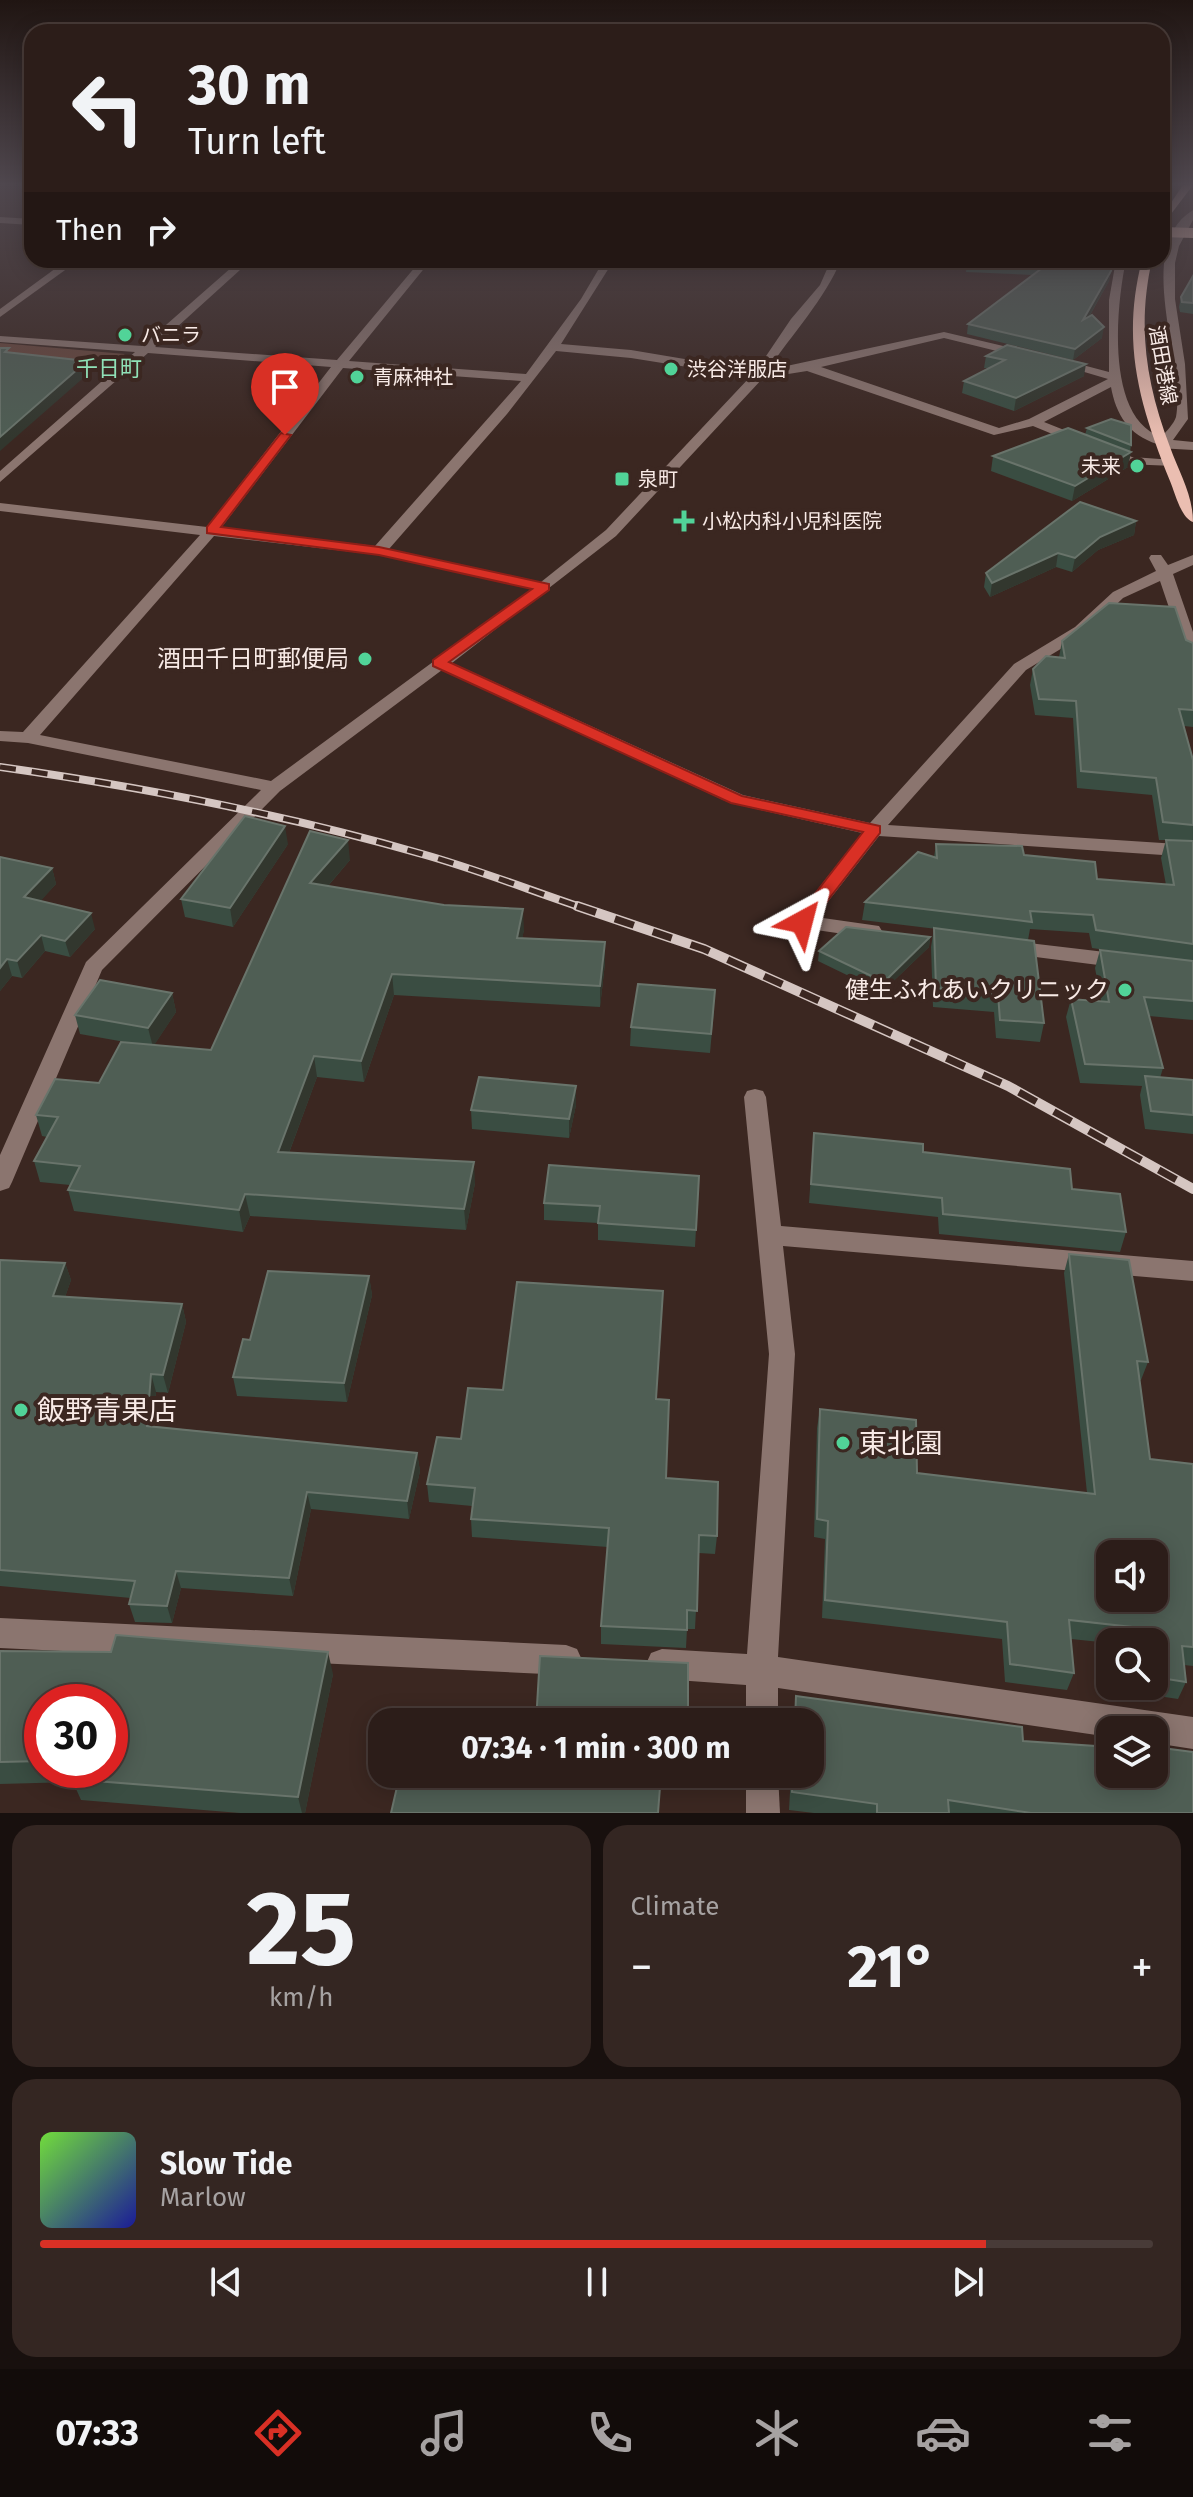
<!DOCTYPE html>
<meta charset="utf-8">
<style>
:root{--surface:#2c1d19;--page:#342622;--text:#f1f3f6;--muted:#a6a2a2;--line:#483b38;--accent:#d93025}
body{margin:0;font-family:"Fira Sans","Noto Sans JP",sans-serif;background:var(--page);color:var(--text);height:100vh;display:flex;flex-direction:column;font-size:30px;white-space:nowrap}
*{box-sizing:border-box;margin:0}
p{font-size:26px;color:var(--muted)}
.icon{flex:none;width:44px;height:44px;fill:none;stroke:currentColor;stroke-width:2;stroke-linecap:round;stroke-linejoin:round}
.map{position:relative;height:1813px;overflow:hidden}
.panel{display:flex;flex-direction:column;gap:12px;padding:12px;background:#18100e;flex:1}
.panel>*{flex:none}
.banner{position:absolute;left:24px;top:24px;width:1146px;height:244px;border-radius:24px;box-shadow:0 4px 20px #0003,0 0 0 2px var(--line);background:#2c1d19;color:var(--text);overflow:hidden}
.fabs{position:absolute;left:1096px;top:1540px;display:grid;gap:16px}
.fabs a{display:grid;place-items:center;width:72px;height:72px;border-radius:16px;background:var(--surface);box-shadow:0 4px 20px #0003,0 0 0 2px var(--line);font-size:40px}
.speed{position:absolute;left:24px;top:1684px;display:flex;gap:16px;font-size:40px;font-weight:700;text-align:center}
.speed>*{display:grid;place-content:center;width:104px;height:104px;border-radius:50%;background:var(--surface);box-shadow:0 4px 20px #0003,0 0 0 2px var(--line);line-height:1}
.speed .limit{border:12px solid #d22;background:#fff;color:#111}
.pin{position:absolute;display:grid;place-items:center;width:68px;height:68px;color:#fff;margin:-82px -34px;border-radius:50% 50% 50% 0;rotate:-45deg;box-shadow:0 0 8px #0007}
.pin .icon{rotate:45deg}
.me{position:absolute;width:88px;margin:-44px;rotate:38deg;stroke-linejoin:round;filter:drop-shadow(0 0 6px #0008)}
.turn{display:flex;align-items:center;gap:28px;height:168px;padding:0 32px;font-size:36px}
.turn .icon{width:104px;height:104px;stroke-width:2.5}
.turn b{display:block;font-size:56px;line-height:68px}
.then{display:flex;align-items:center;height:76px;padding:0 32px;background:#0003;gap:16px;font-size:30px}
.big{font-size:60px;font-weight:700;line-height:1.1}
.panel .card{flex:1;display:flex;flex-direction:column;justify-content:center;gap:12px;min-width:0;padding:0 28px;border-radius:24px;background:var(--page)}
.panel .dial{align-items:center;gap:0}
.dial b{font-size:104px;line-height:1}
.song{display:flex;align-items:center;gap:24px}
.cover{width:96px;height:96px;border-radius:12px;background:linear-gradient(135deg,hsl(100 70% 55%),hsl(240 70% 35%))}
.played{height:8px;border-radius:4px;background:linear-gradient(90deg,var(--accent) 85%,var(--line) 85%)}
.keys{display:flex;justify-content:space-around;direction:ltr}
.heat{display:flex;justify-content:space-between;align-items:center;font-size:44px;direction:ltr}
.panel .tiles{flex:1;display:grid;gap:12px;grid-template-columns:1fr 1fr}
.card:last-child{grid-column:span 2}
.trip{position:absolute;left:368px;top:1708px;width:456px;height:80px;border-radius:24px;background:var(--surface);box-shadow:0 4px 20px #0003,0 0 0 2px var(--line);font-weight:700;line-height:80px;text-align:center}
.menu{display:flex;height:128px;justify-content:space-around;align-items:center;background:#120c0a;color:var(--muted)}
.menu .icon{width:56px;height:56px}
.menu .active{color:var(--accent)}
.menu b{font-size:36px;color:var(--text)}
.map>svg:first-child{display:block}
</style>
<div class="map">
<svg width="1193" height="1813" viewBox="0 0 1193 1813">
<rect width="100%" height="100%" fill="#3b2721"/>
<path fill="#67463c" d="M0 343 125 354 107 367 0 356Z"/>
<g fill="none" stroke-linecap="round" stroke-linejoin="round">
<g fill="#8b756f" fill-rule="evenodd">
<path d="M1193 210V220L1179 246 1175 263V299L1185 364 1188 419 1173 440 1193 442V450L1158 448 1157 444C1129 435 1116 415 1111 387L1044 422 1132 457 1174 460V466L1125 464 1033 426 994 435 807 371 763 378 616 536 452 663 743 795 870 823 1014 664 1075 627 1113 592 1156 571 1149 558 1151 555H1161L1168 565 1193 555V565L1173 574 1193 632V660L1185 655 1160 581 1123 598 1087 633 1026 670 888 825 1193 845V857L879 836 816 917 879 926 882 931 879 936 872 938 802 928 792 922 862 833 730 803 442 670 280 791 102 970 12 1182 9 1188 0 1191V1155L86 962 261 790 28 743 0 741V731L23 732 200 535 0 511V503L207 527 331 367 148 353 0 482V471L135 352 0 342V336L142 346 240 260H251L155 347 337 360 421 260H431L349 361 526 374 581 299 604 260H614L561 344 631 350 756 371 791 319 820 285 831 260H841C825 299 792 334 768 370L944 332 1029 352V356L1025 358 944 338 821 367 999 428 1029 419 1108 379 1054 363 1060 359 1109 372V300L1116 260H1126C1116 307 1105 419 1162 437 1166 431 1174 424 1176 417 1186 362 1132 247 1193 210ZM556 351 631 358 750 377 606 530 541 582 389 549 507 414ZM343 368 521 381 375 546 221 528ZM214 536 379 555 532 589 271 781 40 735Z"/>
<path d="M0 217 32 219V225L0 223Z"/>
<path d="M67 260H79L0 317V309Z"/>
<path d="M1011 941 1122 954 1132 961 1122 968 1004 953 1001 948 1004 943Z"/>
<path d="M755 1089 763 1091 766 1097 781 1226 1193 1261V1281L783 1246 795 1354 778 1657 1193 1717V1749L1154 1743V1730H1110V1737L778 1688V1722H746V1685L662 1679 651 1675 646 1664 651 1653 662 1649 747 1654 769 1354 744 1097 747 1091Z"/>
<path d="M0 1618 566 1645 577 1649 582 1660 577 1671 566 1675 0 1648Z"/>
<path d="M746 1774H778L780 1813H746Z"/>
</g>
<g fill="#ebbeb1" fill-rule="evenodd">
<path d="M1183 185H1193L1162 226V216Z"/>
<path d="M1142 260H1152C1137 326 1146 384 1170 447 1179 472 1193 495 1193 522 1181 518 1175 493 1170 481 1139 404 1121 342 1142 260Z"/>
</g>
<defs>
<path id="rail-far1" d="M0 767C142 787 283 814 422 854 476 869 529 890 583 908"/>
<path id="rail" d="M577 906 704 949 1008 1086 1193 1189"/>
</defs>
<use href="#rail-far1" stroke="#d5c6c2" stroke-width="8"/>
<use href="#rail" stroke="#d5c6c2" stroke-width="10"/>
<use href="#rail-far1" stroke="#3b2721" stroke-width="5" stroke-dasharray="16" stroke-linecap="butt"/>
<use href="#rail" stroke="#3b2721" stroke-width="7" stroke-dasharray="20" stroke-linecap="butt"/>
<path stroke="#ebbeb1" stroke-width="10" d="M1162 232 1193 233"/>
</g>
<g fill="#3a4d42" fill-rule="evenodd">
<path d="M967 260H1113L1109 281 1089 317 1102 338 1073 360 967 334 968 324 1033 275 966 272Z"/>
<path d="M1193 276V314L1180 312 1179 307 1181 297Z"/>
<path d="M986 356 1084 376 1014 411 962 393 964 381 988 368H984Z"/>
<path d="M1087 428 1131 445 1128 467 1072 501 991 471 993 456 1085 435Z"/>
<path d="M1136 521 1134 535 1098 550 1072 572 1056 567 990 597 984 587 986 573Z"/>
<path d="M1186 640 1193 643V727L1184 726 1193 760V1020L1149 1016 1163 1068 1160 1078 1193 1080V1134L1145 1129 1140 1095 1142 1086 1080 1083 1066 1017 1071 999 1101 1001 1095 968 1100 950 1134 954 1092 948 1089 933 1030 929 1028 940 862 920 865 902 934 857 936 844 1024 855 1097 879 1166 885 1161 858 1166 840H1159L1152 795 1077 788 1073 718 1035 715 1030 685 1033 669 1059 657 1062 641Z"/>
<path d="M310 831 350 860 328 886 524 930 522 938 605 942V963L600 1007 394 995 364 1082 317 1077 289 1153 475 1183 466 1230 250 1216 243 1232 74 1211 68 1190 70 1185 40 1182 34 1161 47 1137 42 1136 36 1115 99 1083 125 1042 80 1034 75 1015 172 993 176 1012 154 1045 211 1050Z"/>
<path d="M288 844 233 927 185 917 181 899Z"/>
<path d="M0 857 52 868 56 884 40 901 95 929 70 957 45 951 22 978 12 976 0 991Z"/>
<path d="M934 928 1044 1023 1040 1042 996 1038 994 1012 933 1007 931 947Z"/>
<path d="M930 937 929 947 882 992 818 961 819 951Z"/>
<path d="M714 1009 710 1053 630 1046 631 1027Z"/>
<path d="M576 1105 569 1138 472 1129 471 1110Z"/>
<path d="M814 1133 923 1152 1072 1189 1126 1232 1120 1252 939 1234 938 1217 809 1203Z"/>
<path d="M699 1176 695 1247 598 1240V1223L544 1220V1203Z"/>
<path d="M1069 1254 1148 1362 1141 1380H1140L1150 1459 1193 1464V1666L1184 1665 1186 1682 1178 1699 1138 1693V1686H1154V1642H1110V1643L1071 1639 1074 1673 1067 1690 1005 1682 1002 1639 822 1618 825 1539 814 1537 817 1428 820 1409 917 1473 1087 1493 1064 1273Z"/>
<path d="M0 1260 65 1263 71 1280 65 1297 182 1304 186 1322 168 1393 156 1392 153 1426 417 1453 420 1471 409 1519 311 1509 293 1596 181 1588 172 1623 135 1622 129 1604 131 1598 0 1586Z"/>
<path d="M369 1276 372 1295 347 1402 237 1396 233 1377 250 1340Z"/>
<path d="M656 1399 666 1478 717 1536 715 1554 699 1553 695 1629H687L686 1648 601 1644V1626L608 1547 472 1537 471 1519 472 1506 429 1502 427 1484 461 1439Z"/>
<path d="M0 1651 333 1674 305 1813H240L81 1800 73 1782 0 1784ZM42 1702 110 1770H42Z"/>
<path d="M688 1663 687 1722H536Z"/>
<path d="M796 1696 1023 1741 1193 1813H814L789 1810 791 1774H810V1722H793Z"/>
</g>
<g fill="#32372e">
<path d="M1111 271 1109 281 1081 330 1083 320Z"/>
<path d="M1104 327 1102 338 1073 360 1075 349Z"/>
<path d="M87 361 89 373 0 451V437Z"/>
<path d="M1086 364 1084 376 1014 411 1016 398Z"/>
<path d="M1131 452 1128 467 1072 501 1075 486Z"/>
<path d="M1136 521 1134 535 1098 550 1072 572 1075 558 1100 537Z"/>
<path d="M1058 553 1056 567 990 597 992 583Z"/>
<path d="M285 826 288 844 233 927 230 908Z"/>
<path d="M348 840 350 860 313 903 310 883Z"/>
<path d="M52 868 56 884 29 914 24 897Z"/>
<path d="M523 909 524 930 518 958 517 938Z"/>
<path d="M91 913 95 929 70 957 65 941Z"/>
<path d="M41 935 45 951 22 978 17 961Z"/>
<path d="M930 937 929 947 882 992 884 982Z"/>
<path d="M605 942V963L600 1007V986Z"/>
<path d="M7 959 12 976 0 991V968Z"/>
<path d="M392 974 394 995 364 1082 361 1061Z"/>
<path d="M172 993 176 1012 153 1047 148 1028Z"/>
<path d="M314 1056 317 1077 281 1174 278 1152Z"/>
<path d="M576 1086V1105L569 1138V1119Z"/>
<path d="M474 1162 475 1183 466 1230 464 1209Z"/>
<path d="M245 1194 250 1216 243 1232 239 1210Z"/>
<path d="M65 1263 71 1280 59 1314 53 1296Z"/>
<path d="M369 1276 372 1295 347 1402 344 1383Z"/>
<path d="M182 1304 186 1322 168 1393 163 1375Z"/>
<path d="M151 1374 156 1392 152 1443 147 1426Z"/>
<path d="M417 1453 420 1471 409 1519 407 1501Z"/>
<path d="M307 1492 311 1509 293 1596 289 1578Z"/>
<path d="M176 1571 181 1588 172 1623 167 1606Z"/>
<path d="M328 1652 333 1674 305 1813H302L298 1797Z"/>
</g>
<g fill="#4f5e54" stroke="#69746b" stroke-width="2" fill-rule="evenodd">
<path d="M968 260H1113L1111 271 1083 320 1092 315 1104 327 1075 349 968 324 1046 265 968 261Z"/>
<path d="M1193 276V303L1182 302 1181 297Z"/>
<path d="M1007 345 1086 364 1016 398 964 381 1005 360 986 356Z"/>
<path d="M0 348H9L5 352 87 361 0 437Z"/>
<path d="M1111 419 1131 425V445L1087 428Z"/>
<path d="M1068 428 1131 452 1075 486 993 456Z"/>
<path d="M1080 502 1136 521 1100 537 1075 558 1058 553 992 583 986 573Z"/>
<path d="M1109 603 1175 607 1186 640 1193 643V710L1179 709 1193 760V825L1163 822 1156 778 1081 771 1076 701 1039 699 1033 669 1046 656 1065 658 1062 641Z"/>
<path d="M245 816 285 826 230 908 181 899Z"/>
<path d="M310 831 348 840 310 883 444 905 523 909 517 938 605 942 600 986 392 974 361 1061 314 1056 278 1152 474 1162 464 1209 245 1194 239 1210 68 1190 80 1166 34 1161 58 1117 36 1115 55 1079 99 1083 121 1042 211 1050Z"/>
<path d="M1166 840 1193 841V944L1096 930 1093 915 1030 911 1032 922 865 902 918 852 937 858 936 844 1022 846 1024 855 1095 862 1097 879 1174 885Z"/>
<path d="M0 857 52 868 24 897 91 913 65 941 41 935 17 961 7 959 0 968Z"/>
<path d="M846 927 930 937 884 982 819 951Z"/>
<path d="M934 928 1034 941 1044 1023 1000 1020 998 994 936 988Z"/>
<path d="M1100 950 1193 961V1001L1144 997 1163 1068 1085 1064 1071 999 1109 1002Z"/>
<path d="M100 980 172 993 148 1028 75 1015Z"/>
<path d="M638 984 715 990 711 1034 631 1027Z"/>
<path d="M1145 1076 1193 1080V1115L1151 1111Z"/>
<path d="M479 1077 576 1086 569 1119 471 1110Z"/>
<path d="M814 1133 923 1144V1152L1070 1169 1072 1189 1120 1194 1126 1232 943 1214 942 1198 811 1184Z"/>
<path d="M549 1165 699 1176 696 1230 598 1223 600 1206 544 1203Z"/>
<path d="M1069 1254 1129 1260 1148 1362 1137 1361 1150 1459 1193 1464V1647L1182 1646 1186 1682 1154 1677V1642H1142L1141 1628 1069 1620 1074 1673 1010 1664 1007 1622 825 1600 828 1521 817 1519 820 1409 916 1420 917 1473 1095 1494ZM1110 1554H1154V1598H1110Z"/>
<path d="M0 1260 65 1263 53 1296 182 1304 163 1375 151 1374 147 1426 417 1453 407 1501 307 1492 289 1578 176 1571 167 1606 129 1604 135 1581 0 1570Z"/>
<path d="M268 1271 369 1276 344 1383 233 1377 243 1339 250 1340Z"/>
<path d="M517 1282 663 1291 656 1399 669 1400 666 1478 718 1482 717 1536 699 1535 697 1611 687 1610V1630L601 1626 609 1528 471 1519 475 1488 427 1484 437 1437 461 1439 468 1388 503 1390Z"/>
<path d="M116 1635 328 1652 298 1797 71 1779 74 1770H110V1702H42V1761L0 1762V1651L111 1652Z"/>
<path d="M540 1656 688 1663V1716L665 1715V1722H536Z"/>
<path d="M796 1696 1022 1727 1023 1741 1110 1747V1774H1154V1747L1193 1752V1813H1031L948 1800 949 1813H877V1804L792 1792 793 1774H810V1722H795Z"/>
<path d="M412 1716 461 1722H411Z"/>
<path d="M400 1774H661L658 1813H391Z"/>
</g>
<linearGradient id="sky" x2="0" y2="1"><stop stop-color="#201512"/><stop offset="0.42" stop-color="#4f474e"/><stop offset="1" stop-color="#4f474e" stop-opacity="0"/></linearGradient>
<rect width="1193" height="439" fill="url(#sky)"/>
<path fill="#d93025" stroke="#8d1f18" stroke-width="2" d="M281 433 291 435 221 527 379 547 549 584V590L449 662 742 796 880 826V833L808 926 802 928 793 922 863 832 731 803 433 666V660L532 589 379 555 207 533V527Z"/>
<g fill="#51d398" stroke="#3b2721" stroke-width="3">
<circle cx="125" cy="335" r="8"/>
<circle cx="671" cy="369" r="8"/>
<circle cx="357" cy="377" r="8"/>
<circle cx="1137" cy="466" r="8"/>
<rect x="614" y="471" width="16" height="16" rx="4"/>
<path d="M680 509h8v8h8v8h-8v8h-8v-8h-8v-8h8z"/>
<circle cx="365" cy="659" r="8"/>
<circle cx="1125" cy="990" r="8"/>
<circle cx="21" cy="1410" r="8"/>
<circle cx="843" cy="1443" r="8"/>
</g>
<g text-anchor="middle" stroke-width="8" stroke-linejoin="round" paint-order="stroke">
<g font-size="20" fill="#f8eae6" stroke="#3b2721" text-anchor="start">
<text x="141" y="342">バニラ</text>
<text x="687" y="376">渋谷洋服店</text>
<text x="373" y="384">青麻神社</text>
<text x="1121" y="473" text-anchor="end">未来</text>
<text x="638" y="486">泉町</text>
<text x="702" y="528">小松内科小児科医院</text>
</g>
<g font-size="20" fill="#f8eae6" stroke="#3b2721">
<text transform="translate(1163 365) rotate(80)" y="7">酒田港線</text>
</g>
<g font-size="22" fill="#90e1b7" stroke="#3b2721">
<text x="109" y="376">千日町</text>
</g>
<g font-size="24" fill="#f8eae6" stroke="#3b2721" text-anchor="end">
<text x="349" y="667">酒田千日町郵便局</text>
<text x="1109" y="998">健生ふれあいクリニック</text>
</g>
<g font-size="28" fill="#f8eae6" stroke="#3b2721" text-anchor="start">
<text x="37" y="1420">飯野青果店</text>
<text x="859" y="1453">東北園</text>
</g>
</g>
</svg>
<div class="fabs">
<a><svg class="icon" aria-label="sound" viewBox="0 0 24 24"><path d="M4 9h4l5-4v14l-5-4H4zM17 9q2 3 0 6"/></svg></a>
<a><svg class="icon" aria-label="search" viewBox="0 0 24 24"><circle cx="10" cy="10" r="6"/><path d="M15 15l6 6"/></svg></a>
<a><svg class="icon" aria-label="layers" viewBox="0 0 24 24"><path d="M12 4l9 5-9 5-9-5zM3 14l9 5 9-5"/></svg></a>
</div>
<div class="speed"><div class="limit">30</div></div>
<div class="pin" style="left:285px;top:435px;background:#d93025"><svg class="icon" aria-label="arrive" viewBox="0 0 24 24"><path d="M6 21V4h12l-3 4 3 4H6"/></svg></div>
<svg class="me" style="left:802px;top:922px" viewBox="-20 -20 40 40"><path d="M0-17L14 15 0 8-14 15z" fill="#d93025" stroke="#fff" stroke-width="4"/></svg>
<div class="trip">07:34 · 1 min · 300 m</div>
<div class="banner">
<div class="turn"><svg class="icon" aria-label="left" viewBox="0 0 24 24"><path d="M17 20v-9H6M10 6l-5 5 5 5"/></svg><div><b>30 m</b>Turn left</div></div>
<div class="then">Then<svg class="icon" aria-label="right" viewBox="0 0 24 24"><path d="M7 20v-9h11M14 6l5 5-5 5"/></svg></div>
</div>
</div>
<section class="panel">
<div class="tiles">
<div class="card dial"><b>25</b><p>km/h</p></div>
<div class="card"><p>Climate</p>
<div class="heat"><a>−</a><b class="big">21°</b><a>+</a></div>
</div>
<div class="card">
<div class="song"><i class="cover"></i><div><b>Slow Tide</b><p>Marlow</p></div></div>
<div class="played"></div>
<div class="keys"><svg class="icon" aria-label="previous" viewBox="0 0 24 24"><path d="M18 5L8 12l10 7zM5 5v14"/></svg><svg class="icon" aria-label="pause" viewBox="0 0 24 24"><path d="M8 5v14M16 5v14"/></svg><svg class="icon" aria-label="next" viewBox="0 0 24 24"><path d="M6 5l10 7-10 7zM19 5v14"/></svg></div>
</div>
</div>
</section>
<nav class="menu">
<b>07:33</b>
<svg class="icon active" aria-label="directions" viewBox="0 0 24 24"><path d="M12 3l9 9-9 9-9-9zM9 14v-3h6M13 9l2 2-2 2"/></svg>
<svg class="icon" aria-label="music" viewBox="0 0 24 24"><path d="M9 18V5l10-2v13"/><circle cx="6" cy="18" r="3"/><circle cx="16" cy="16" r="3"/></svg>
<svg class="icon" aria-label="phone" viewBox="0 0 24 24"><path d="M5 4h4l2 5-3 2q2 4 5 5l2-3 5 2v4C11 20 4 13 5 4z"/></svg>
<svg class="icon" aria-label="climate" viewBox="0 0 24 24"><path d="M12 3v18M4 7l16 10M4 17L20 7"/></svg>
<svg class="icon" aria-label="car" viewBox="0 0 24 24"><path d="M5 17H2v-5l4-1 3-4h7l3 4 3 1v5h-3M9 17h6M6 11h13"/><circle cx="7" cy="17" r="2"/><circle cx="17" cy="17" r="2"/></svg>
<svg class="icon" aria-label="filters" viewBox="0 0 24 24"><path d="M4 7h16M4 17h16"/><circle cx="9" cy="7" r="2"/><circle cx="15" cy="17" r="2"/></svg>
</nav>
